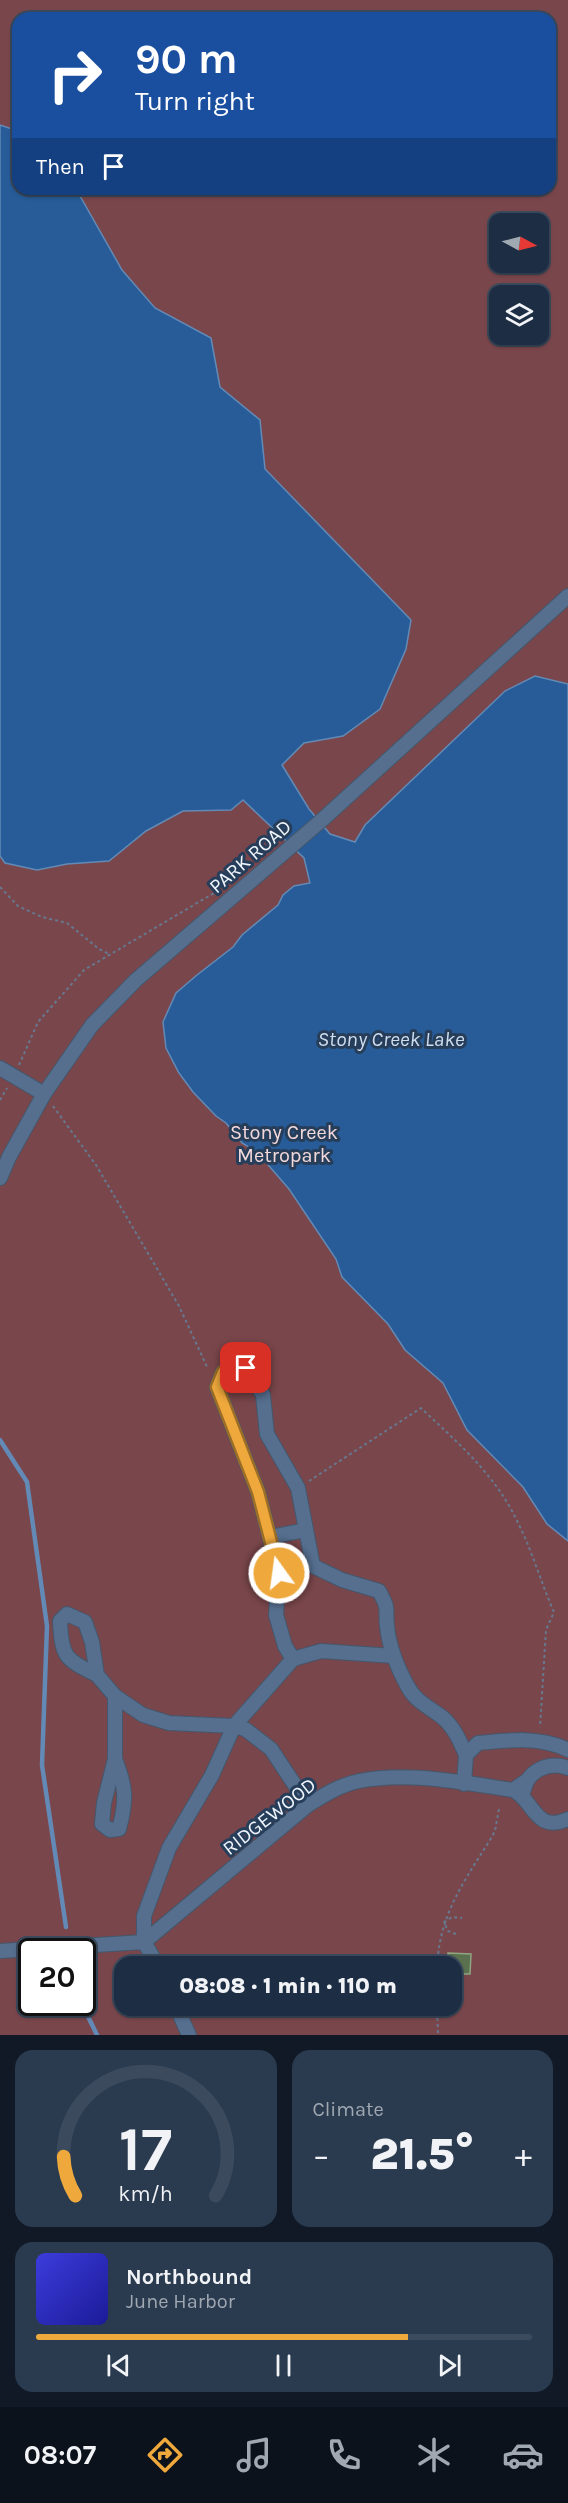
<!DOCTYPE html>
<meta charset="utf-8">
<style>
:root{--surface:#1d2e44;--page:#2a3a4f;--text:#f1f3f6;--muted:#a0a8b2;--line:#3b4a5d;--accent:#eea83c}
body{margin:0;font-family:Karla,sans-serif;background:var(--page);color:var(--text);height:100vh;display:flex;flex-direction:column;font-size:22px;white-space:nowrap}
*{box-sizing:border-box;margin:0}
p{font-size:20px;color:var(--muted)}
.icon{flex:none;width:33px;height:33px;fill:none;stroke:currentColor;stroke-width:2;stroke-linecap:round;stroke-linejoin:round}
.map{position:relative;height:2035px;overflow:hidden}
.panel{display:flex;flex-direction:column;gap:15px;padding:15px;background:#101925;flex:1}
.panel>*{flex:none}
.hud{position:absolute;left:12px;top:12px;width:544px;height:183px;border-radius:18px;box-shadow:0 2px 4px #0004,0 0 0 2px var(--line);background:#1a4fa0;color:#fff;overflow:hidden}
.needle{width:39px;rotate:97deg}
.controls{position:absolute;left:489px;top:213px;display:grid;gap:12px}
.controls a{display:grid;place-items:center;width:60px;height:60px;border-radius:12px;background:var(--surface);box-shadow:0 2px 4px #0004,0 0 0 2px var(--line);font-size:30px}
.speed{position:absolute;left:18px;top:1938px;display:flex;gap:12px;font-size:30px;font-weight:700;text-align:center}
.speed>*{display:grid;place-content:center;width:78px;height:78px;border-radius:50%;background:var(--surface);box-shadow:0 2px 4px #0004,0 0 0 2px var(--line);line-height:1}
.speed .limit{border:3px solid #111;border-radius:9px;background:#fff;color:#111}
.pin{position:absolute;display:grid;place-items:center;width:51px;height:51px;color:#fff;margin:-26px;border-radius:12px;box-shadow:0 3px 9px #0006}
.me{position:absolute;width:66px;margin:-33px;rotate:346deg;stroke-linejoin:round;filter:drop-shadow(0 0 4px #0008)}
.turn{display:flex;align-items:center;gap:21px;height:126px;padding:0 24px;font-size:27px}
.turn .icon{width:78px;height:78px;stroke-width:2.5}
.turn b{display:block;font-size:42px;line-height:51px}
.then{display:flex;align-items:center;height:57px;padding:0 24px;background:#0003;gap:12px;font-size:22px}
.big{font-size:45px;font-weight:800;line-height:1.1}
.panel .card{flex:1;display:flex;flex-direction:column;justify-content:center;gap:9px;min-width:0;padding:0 21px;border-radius:18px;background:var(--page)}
.panel .dial{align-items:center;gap:0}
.dial svg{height:156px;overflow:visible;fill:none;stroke:var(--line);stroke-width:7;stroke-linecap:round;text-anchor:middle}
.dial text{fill:var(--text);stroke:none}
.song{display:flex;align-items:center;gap:18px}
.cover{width:72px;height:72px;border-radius:9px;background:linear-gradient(135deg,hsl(240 70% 55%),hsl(240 70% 35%))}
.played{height:6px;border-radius:3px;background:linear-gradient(90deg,var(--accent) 75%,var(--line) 75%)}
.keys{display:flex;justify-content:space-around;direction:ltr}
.heat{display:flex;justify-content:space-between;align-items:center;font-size:33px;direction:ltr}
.panel .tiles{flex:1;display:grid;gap:15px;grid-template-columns:1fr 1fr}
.card:last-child{grid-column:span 2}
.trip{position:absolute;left:114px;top:1956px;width:348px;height:60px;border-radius:18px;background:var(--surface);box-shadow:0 2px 4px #0004,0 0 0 2px var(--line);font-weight:800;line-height:60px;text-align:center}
.tab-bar{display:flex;height:96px;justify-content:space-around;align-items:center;background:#0c121b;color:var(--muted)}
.tab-bar .icon{width:42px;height:42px}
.tab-bar .current{color:var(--accent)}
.tab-bar b{font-size:27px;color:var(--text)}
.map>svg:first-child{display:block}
</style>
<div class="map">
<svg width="568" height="2035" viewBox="0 0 568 2035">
<rect width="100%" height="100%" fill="#273e5b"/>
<path fill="#79464b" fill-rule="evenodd" d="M0 0H568V2035H0ZM18 18H550V189H18ZM500 224H538V262H500ZM500 296H538V334H500ZM32 1952H82V2002H32ZM124 1966H452V2006H124Z"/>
<path fill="#275c98" stroke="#638ab6" stroke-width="1.5" d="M0 125 18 131V189H76L122 270 155 308 211 338 220 387 260 420 265 469 411 620 406 649 380 709 343 736 304 743 282 765 309 809 330 834 355 842 365 825 505 691 535 676 568 684V1541L547 1524 523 1487 467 1430 443 1383 405 1350 388 1324 342 1277 336 1259 289 1189 257 1152 242 1143 226 1123 216 1116 193 1092 179 1073 166 1048 163 1022 176 993 197 975 233 947 242 935 278 905 283 895 294 886 310 883 304 858 243 800 231 810 183 811 146 831 109 861 67 864 37 870 5 863 0 856Z"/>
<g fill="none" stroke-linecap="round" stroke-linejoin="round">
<g stroke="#638ab6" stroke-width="4.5">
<path d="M0 1440 27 1482 47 1626 42 1765 66 1927"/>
<path d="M81 2002 97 2035"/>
</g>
</g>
<path fill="#5b704e" stroke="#8fa681" stroke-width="1.5" d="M448 1953 471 1954 470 1974H452V1966H448Z"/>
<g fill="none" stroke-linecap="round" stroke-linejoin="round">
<defs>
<g id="minor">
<path d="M0 1068 44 1094"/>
<path d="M0 1178 9 1157 44 1094 92 1025 136 980 323 819 568 596"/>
<path d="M270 1537 306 1530"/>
<path d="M394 1656 321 1651 293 1659 285 1646 276 1615 279 1573 258 1492 217 1387 223 1372 234 1368H247L263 1395 267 1434 298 1488 313 1566 342 1580 379 1591C390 1611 385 1606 387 1626 389 1646 398 1669 408 1687 416 1702 429 1707 442 1717 454 1727 460 1741 466 1755"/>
<path d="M97 1675C65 1659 62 1658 60 1621L67 1614 85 1622 92 1642 97 1675 115 1696 143 1715 169 1723 234 1726 245 1729 271 1749 308 1805"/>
<path d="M115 1696V1759L104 1803 102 1824 110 1830 119 1829C127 1800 126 1787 115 1759"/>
<path d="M526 1781 513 1790C534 1800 535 1834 568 1819"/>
<path d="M464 1784 466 1755 478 1743C508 1740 541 1736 568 1750"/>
<path d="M524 1790C528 1770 549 1761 568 1768"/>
<path d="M144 1942 308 1805C324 1795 340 1785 359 1781 408 1771 464 1783 513 1790"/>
<path d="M144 1942V1916L169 1848 212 1775 234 1726 293 1659"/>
<path d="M0 1951 144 1942 158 1966"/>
<path d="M176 2006 189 2035"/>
</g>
</defs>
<use href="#minor" stroke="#44576c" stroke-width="16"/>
<g stroke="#67788e" stroke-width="2" stroke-dasharray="3 3" stroke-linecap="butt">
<path d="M0 887 18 906 42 917 67 923 99 949 109 954"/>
<path d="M19 1065 38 1022 84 970 214 893"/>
<path d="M0 1100 7 1088"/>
<path d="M53 1106 96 1165 179 1306 208 1369"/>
<path d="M309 1481 421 1408C459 1444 497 1476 519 1525 533 1553 541 1583 554 1612L546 1630 540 1727"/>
<path d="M456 1934 448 1931 444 1922 452 1917 462 1918"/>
<path d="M437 1964H448"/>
<path d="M437 1966C440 1914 463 1883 490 1840L495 1831 499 1809"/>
<path d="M437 2006 438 2035"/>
</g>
<use href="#minor" stroke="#566f8f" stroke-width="14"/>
</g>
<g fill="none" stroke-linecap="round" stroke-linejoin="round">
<defs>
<path id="route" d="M246 1368H234L223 1372 217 1387 258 1492 279 1573"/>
</defs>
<use href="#route" stroke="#9b6d27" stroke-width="15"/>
<use href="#route" stroke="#eea83c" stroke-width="10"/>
</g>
<g text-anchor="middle" stroke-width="6" stroke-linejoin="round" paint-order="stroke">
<g font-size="20" fill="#eff5fc" stroke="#273e5b">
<text transform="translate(250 856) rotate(-41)" y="7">PARK ROAD</text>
<text transform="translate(269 1816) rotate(-38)" y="7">RIDGEWOOD</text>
</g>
<g font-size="20" fill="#f3d9da" stroke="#273e5b">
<text x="284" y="1139">Stony Creek<tspan x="284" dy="23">Metropark</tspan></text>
</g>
<g font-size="21" font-style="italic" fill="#ceddee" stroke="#273e5b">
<text x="391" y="1046">Stony Creek Lake</text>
</g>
</g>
</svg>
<div class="controls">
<a><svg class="needle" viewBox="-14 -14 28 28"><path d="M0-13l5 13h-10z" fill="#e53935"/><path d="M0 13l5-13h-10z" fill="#a0a8b2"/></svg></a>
<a><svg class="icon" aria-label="layers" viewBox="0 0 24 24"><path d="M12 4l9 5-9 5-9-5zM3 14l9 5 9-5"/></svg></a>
</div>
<div class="speed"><div class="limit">20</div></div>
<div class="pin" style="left:246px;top:1368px;background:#d93025"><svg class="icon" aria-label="arrive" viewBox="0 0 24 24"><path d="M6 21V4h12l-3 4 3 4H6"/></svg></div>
<svg class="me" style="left:279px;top:1573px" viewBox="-20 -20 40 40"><circle r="17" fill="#eea83c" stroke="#fff" stroke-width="3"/><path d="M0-11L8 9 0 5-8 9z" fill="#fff"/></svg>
<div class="trip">08:08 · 1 min · 110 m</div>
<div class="hud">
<div class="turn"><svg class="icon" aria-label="right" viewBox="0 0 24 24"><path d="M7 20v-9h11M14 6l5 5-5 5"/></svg><div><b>90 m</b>Turn right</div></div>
<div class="then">Then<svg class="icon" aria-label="arrive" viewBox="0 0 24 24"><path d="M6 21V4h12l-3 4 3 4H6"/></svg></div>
</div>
</div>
<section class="panel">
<div class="tiles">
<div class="card dial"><svg viewBox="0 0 100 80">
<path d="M14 69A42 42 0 1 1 86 69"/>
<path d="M14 69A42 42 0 0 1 8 49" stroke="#eea83c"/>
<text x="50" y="56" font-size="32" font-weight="700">17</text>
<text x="50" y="72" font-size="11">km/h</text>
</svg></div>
<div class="card"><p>Climate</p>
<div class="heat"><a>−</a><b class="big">21.5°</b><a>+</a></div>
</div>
<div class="card">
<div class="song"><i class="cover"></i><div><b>Northbound</b><p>June Harbor</p></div></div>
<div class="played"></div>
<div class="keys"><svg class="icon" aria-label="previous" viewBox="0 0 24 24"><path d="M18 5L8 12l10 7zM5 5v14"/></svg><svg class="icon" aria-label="pause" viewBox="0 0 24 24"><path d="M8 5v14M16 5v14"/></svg><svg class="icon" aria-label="next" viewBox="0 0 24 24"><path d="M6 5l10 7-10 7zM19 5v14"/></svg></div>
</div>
</div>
</section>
<nav class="tab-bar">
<b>08:07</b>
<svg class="icon current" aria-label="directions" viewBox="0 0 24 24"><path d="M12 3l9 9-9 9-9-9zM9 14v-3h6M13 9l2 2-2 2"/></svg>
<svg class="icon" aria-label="music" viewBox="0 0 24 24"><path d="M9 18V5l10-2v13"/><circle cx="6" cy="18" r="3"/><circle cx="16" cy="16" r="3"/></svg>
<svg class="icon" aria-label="phone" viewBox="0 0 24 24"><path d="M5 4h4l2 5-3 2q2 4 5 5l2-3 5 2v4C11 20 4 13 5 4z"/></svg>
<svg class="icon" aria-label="climate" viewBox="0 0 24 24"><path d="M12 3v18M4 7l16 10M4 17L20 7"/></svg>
<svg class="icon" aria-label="car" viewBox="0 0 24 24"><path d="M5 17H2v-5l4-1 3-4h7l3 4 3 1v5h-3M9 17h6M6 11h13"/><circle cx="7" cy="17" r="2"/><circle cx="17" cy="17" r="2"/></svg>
</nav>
